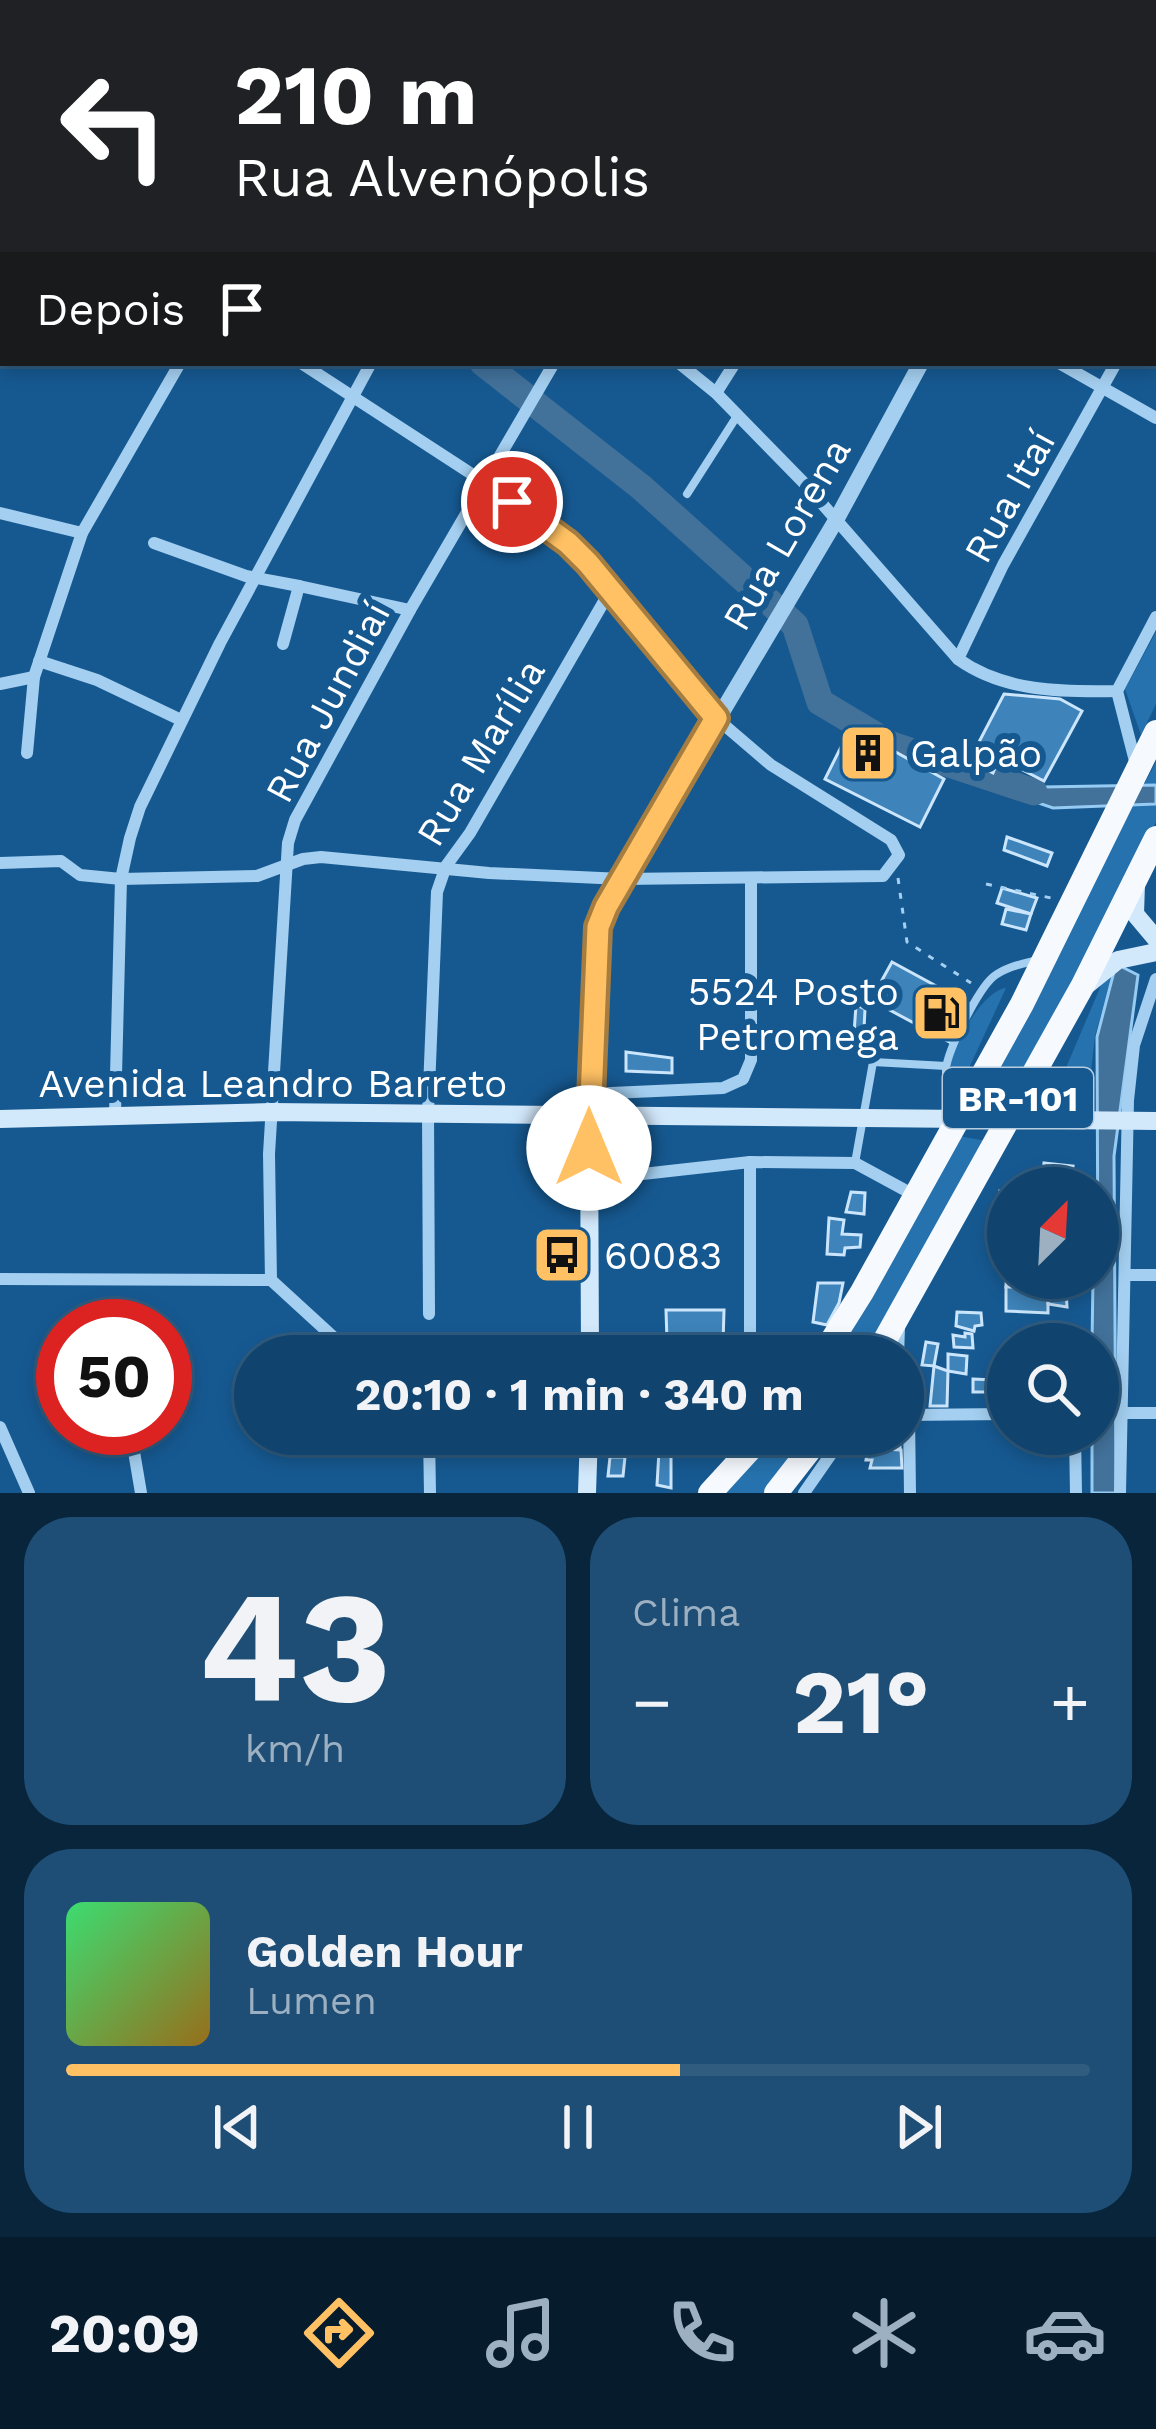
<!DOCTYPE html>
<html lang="pt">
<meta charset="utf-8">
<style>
:root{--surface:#10436d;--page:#1e4e75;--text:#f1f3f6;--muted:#9cb0c2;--line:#305c80;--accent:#ffc163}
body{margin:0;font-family:"Work Sans",sans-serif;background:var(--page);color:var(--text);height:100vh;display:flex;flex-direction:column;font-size:45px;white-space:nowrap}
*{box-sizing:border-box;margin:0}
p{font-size:39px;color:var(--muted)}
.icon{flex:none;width:66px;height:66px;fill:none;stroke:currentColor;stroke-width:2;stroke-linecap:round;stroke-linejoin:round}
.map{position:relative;height:1493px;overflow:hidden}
.side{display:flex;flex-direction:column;gap:24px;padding:24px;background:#09253c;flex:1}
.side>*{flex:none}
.guide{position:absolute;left:0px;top:0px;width:1158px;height:366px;box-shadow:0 6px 18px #0003,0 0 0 3px var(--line);background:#202124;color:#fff;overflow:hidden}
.needle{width:78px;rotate:24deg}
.fabs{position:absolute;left:987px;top:1167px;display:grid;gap:24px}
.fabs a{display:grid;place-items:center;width:132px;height:132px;border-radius:50%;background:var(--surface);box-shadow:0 6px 18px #0003,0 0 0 3px var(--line);font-size:60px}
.speed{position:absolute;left:36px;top:1299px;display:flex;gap:24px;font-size:60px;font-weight:700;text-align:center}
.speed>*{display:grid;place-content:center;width:156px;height:156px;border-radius:50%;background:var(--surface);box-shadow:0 6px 18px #0003,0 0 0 3px var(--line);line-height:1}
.speed .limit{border:18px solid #d22;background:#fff;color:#111}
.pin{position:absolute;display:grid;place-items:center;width:102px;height:102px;color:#fff;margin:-51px;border:6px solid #fff;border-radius:50%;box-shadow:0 3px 12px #0007}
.me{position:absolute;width:132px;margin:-66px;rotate:0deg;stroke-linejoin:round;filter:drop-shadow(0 0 9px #0008)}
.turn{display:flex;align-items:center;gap:42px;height:252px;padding:0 36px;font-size:54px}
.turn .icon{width:156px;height:156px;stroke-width:2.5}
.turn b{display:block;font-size:84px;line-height:102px}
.then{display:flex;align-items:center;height:114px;padding:0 36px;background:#0003;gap:24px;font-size:45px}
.big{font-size:90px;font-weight:700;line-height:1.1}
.side .tile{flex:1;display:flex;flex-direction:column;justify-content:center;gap:18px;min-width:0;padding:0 42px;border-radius:48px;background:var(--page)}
.side .dial{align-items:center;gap:0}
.dial b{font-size:156px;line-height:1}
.song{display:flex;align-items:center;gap:36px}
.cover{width:144px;height:144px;border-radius:18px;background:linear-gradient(135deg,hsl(140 70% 55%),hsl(40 70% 35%))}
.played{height:12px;border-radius:6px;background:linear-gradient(90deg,var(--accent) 60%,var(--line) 60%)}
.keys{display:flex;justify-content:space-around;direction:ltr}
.heat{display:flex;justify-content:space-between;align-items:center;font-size:66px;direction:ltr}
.side .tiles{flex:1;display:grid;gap:24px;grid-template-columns:1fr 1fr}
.tile:last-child{grid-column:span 2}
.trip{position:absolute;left:234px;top:1335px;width:690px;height:120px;border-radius:60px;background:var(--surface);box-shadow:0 6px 18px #0003,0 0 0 3px var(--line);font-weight:700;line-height:120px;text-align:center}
.dock{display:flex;height:192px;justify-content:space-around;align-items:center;background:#061b2c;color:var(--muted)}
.dock .icon{width:84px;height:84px}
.dock .selected{color:var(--accent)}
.dock b{font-size:54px;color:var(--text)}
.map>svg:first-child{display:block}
</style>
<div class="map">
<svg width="1156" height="1493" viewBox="0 0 1156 1493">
<rect width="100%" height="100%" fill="#165991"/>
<g fill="#2572ae">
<path d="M1156 632V704L1141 735 1125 689Z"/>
<path d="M1156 762V822L1003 1112 974 1107Z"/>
<path d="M1114 968 1095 1036 1087 1106 1051 1103 1105 976Z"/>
<path d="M1006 988 957 1094C955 1086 950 1073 951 1065 953 1043 984 990 1006 988Z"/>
<path d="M958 1136 987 1141 864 1356H827Z"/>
<path d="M770 1434H811L764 1493H721Z"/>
</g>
<g fill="#42719a" stroke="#96cbf3" stroke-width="3">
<path d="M1005 777 1043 787 1156 785V804L1053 808 998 789Z"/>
<path d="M1116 964 1138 975 1114 1156 1116 1493H1092V1434H1098V1344H1092L1093 1278H1098L1097 1037Z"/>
</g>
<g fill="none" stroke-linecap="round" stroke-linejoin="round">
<g stroke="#42719a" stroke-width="27">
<path d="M295 0 296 3"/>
<path d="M483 363 641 487 795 625 820 702 892 745 1034 792"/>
</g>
</g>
<g fill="#3e83b9" stroke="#cbe6fc" stroke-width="3">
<path d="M1004 694 1060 699 1082 711 1044 781 999 758 993 773 969 761Z"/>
<path d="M851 727 944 779 920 827 825 779Z"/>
<path d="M1007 837 1052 853 1047 866 1004 850Z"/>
<path d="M1002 888 1037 898 1031 914 997 903Z"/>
<path d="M1006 909 1031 914 1026 930 1002 924Z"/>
<path d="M892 962 971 1005 953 1044 871 1000Z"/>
<path d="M856 1005 865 1009 863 1049 853 1048Z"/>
<path d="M626 1052 672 1058V1073L626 1071Z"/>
<path d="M1044 1163 1073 1166 1070 1186 1042 1185Z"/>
<path d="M1000 1191 1008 1192V1250H996Z"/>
<path d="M851 1192 865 1193 864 1214 846 1212Z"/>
<path d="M829 1218 844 1220 842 1234 861 1235 860 1247 845 1248 844 1255 827 1254Z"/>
<path d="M1007 1250 1008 1278H1049L1048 1287H1006Z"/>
<path d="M818 1283H843L839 1303 827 1325 813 1322Z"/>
<path d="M1006 1287H1048V1313L1006 1311Z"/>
<path d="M1048 1287 1066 1288 1067 1307 1048 1304Z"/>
<path d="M666 1310H724L723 1344 667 1341Z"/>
<path d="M957 1312 981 1313 982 1325 975 1326 974 1331 956 1326Z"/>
<path d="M965 1333 972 1334 973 1348 954 1347 953 1335 965 1337Z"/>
<path d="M926 1342 938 1344 934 1366 922 1365Z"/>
<path d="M948 1354 967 1356 966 1374 948 1371Z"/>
<path d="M996 1359 1005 1361 1004 1395 993 1394Z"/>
<path d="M934 1366 948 1371 947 1406H930Z"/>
<path d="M973 1379 993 1380V1392H973Z"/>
<path d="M612 1434H627V1453L610 1452Z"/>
<path d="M660 1434H671V1488L657 1485Z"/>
<path d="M865 1434H900V1448L863 1447Z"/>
<path d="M868 1448 901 1450 902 1468H870L872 1460H866Z"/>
<path d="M610 1457H625L623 1476H608Z"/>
</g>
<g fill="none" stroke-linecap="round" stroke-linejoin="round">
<g stroke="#a4cff0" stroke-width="3" stroke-dasharray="6 9" stroke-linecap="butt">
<path d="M898 878 907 942 971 983"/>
<path d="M986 884 1051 898"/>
</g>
<g stroke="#a4cff0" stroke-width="8">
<path d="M687 494 737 416"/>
<path d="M960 1104C954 1093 945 1081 946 1069 948 1049 978 990 993 977 1005 967 1022 964 1037 960"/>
<path d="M855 1163 873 1062 946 1066"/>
</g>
<g stroke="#a4cff0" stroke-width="12">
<path d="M56 0 57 3"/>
<path d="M201 0 202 3"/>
<path d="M864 0 869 3"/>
<path d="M576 3 577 0"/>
<path d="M758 3 759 0"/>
<path d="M1118 3 1120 0"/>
<path d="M0 143 3 142"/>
<path d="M1155 166 1156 167"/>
<path d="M1155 293 1156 292"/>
<path d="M0 335 3 334"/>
<path d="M679 363 716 393 804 483 958 659C1004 692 1062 692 1117 691L1156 617"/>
<path d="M1059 363 1156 418"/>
<path d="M716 393 735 363"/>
<path d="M0 513 82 533"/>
<path d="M154 543 246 576 299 586"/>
<path d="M283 644 299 586 410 610"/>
<path d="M958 659 1003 565 1116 363"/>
<path d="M39 661 97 680 181 720"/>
<path d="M0 684 34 677"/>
<path d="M1117 691 1136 765"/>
<path d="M27 753 34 677 82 533 180 363"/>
<path d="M0 863 61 861 80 875 121 879 257 876 303 859 321 857 489 873 622 879 883 876 899 855 891 840 771 765 716 718 568 543 484 482 301 363"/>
<path d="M589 1094 723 1088 743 1079 751 1060V878"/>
<path d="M115 1115 121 879 130 838 140 807 220 643 371 363"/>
<path d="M750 1162V1356"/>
<path d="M589 1180 750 1162 855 1163 914 1195"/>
<path d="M1125 1275H1156"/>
<path d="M0 1279 271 1280"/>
<path d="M429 1314 428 1113 437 892 446 866 470 833 610 591"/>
<path d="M354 1356 271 1280 269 1154 288 843 295 820 410 610 554 363"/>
<path d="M898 1356 899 1327"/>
<path d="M1098 1413H1156"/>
<path d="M903 1415 1008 1414"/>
<path d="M909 1416 910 1493"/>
<path d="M0 1427 29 1493"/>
<path d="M131 1434 141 1493"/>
<path d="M429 1434 430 1493"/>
<path d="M1075 1434 1076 1493"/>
<path d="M804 1493 845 1434"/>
<path d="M1120 1493 1128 1100 1134 1045 1156 979"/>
</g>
<g stroke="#a4cff0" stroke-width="16">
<path d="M416 0 421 3"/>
<path d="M589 1116 594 956 606 907 835 522 921 363"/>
</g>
<g stroke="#d2e8fb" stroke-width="18">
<path d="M1136 884 1135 914 1156 939"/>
<path d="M1087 985 1118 960 1156 952"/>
<path d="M589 1116 590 1356"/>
<path d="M0 1119 271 1112 1156 1121"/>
<path d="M587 1493 589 1434"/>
</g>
<g stroke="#f6faff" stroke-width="24">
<path d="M822 1356 862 1292 1022 1004 1156 732"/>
<path d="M876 1356 1083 985 1156 838"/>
<path d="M710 1493 764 1434"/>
<path d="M776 1493 822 1434"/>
</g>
</g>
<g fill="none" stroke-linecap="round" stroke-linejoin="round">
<defs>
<path id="route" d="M512 502 568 543 588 563 716 718 606 907 598 927 589 1148"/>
</defs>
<use href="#route" stroke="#a67d40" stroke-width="30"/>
<use href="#route" stroke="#ffc163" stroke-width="21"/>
</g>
<defs>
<symbol id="building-square" viewBox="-11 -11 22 22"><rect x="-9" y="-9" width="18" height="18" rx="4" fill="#ffc163" stroke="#165991"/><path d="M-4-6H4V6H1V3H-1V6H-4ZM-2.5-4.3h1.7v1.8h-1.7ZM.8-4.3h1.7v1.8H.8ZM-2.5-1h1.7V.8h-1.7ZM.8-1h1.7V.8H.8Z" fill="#111"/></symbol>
<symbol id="fuel-square" viewBox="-11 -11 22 22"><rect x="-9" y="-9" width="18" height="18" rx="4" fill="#ffc163" stroke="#165991"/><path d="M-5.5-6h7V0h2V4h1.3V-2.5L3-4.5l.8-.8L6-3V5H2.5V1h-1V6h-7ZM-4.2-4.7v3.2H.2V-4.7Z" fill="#111"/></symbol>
<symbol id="bus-square" viewBox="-11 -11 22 22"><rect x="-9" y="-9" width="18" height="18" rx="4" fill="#ffc163" stroke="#165991"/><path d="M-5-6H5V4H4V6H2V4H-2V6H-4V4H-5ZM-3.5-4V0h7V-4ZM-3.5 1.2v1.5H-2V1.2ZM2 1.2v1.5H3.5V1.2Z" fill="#111"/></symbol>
</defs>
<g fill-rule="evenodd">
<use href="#building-square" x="835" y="720" width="66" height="66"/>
<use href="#fuel-square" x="908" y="980" width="66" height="66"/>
<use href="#bus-square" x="529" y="1222" width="66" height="66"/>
</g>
<g text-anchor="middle" stroke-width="12" stroke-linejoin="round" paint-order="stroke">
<rect fill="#165991" stroke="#b9cdde" stroke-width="3" x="943" y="1068" width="150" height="60" rx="9"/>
<g font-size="36" font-weight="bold" fill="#fff">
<text x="1018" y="1111">BR-101</text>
</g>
<g font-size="39" fill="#fff" stroke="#165991">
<text transform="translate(1009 496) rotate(-61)" y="14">Rua Itaí</text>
<text transform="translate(786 534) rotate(-60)" y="14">Rua Lorena</text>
<text transform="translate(327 702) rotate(-62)" y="14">Rua Jundiaí</text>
<text transform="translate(480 752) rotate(-59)" y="14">Rua Marília</text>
<text x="273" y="1097">Avenida Leandro Barreto</text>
</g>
<g font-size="39" fill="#fff" stroke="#165991" text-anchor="start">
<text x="910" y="767">Galpão</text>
<text x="899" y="1005" text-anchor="end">5524 Posto<tspan x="899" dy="45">Petromega</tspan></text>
<text x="604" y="1269">60083</text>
</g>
</g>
</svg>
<div class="fabs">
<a><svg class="needle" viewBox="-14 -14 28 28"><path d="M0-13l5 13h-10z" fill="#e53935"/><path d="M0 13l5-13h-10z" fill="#9cb0c2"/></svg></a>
<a><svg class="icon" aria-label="search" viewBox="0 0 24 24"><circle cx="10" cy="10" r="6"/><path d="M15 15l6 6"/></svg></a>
</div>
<div class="speed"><div class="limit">50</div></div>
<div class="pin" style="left:512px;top:502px;background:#d93025"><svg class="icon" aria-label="arrive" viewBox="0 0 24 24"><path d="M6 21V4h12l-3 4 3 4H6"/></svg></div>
<svg class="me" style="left:589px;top:1148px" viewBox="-20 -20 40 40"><circle r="19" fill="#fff"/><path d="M0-13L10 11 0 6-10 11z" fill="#ffc163"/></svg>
<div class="trip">20:10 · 1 min · 340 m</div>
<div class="guide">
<div class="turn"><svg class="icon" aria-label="left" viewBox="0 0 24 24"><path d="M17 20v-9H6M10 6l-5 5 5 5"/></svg><div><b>210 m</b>Rua Alvenópolis</div></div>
<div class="then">Depois<svg class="icon" aria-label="arrive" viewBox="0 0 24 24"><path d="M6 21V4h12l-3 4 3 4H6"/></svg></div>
</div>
</div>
<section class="side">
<div class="tiles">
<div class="tile dial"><b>43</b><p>km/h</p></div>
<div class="tile"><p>Clima</p>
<div class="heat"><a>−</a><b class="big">21°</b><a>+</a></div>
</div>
<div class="tile">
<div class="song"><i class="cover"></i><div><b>Golden Hour</b><p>Lumen</p></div></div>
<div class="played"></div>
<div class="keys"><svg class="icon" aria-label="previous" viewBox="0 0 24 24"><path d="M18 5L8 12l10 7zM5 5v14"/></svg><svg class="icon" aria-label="pause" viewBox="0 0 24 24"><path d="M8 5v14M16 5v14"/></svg><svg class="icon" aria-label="next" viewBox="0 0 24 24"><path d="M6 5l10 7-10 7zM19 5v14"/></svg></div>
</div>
</div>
</section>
<nav class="dock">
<b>20:09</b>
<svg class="icon selected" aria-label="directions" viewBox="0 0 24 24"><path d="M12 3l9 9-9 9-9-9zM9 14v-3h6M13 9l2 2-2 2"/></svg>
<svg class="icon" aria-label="music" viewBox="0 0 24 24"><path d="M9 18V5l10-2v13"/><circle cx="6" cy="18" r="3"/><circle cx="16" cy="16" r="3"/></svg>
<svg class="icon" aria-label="phone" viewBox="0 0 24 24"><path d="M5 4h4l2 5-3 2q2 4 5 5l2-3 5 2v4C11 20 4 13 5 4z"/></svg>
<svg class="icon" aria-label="climate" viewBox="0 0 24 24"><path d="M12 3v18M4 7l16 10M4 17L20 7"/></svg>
<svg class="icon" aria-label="car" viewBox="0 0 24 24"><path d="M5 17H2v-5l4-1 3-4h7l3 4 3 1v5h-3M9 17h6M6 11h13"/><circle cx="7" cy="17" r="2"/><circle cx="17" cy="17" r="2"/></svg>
</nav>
